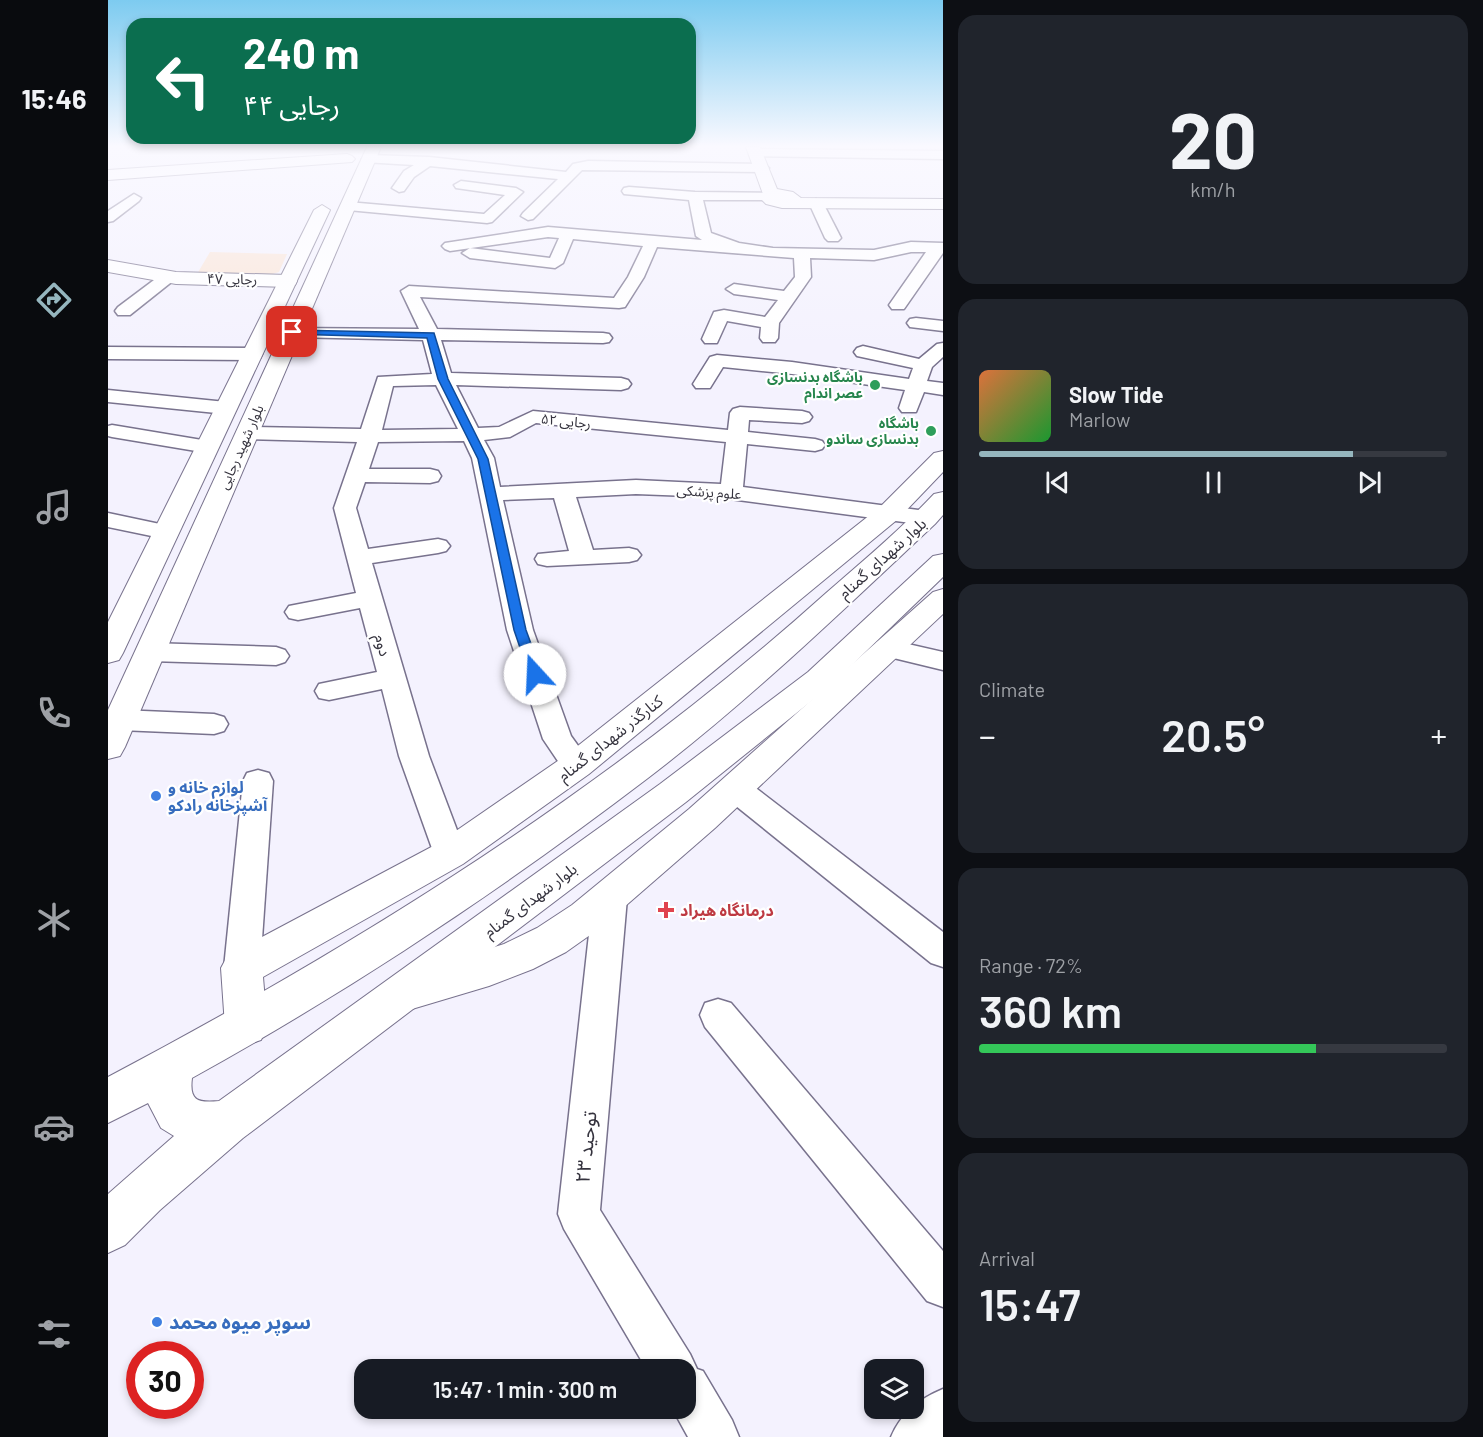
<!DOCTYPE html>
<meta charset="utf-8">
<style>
:root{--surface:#171b24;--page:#20242c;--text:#f1f3f6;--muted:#9ea1a6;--line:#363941;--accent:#95b6be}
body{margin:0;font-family:Barlow,"Noto Sans Arabic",sans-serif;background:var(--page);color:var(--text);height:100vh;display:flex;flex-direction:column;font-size:22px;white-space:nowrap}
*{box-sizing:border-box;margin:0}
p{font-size:20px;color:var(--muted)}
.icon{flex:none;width:33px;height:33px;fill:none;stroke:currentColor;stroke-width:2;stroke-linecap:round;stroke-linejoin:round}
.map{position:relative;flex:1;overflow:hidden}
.details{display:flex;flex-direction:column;gap:15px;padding:15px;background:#0d0f14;width:540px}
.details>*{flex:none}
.banner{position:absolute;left:18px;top:18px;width:570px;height:126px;border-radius:18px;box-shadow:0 3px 9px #0003;background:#0b6e4f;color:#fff;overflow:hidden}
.tools{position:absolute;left:756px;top:1359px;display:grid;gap:12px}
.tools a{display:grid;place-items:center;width:60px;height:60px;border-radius:12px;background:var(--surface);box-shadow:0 3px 9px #0003;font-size:30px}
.speed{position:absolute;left:18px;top:1341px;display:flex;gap:12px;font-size:30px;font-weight:700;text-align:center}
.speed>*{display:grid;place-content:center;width:78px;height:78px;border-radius:50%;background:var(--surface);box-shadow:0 3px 9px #0003;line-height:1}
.speed .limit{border:9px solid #d22;background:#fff;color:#111}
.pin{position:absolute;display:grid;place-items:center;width:51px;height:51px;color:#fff;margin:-26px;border-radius:12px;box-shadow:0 3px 9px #0006}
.me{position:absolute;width:66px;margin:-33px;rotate:340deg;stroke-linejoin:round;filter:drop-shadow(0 0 4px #0008)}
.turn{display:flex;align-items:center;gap:21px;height:126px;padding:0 18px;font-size:27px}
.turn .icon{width:78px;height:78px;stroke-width:2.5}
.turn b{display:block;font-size:42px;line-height:51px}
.big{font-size:45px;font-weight:600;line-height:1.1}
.details .widget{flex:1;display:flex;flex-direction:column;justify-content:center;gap:9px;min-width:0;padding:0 21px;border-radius:18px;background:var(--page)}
.details .dial{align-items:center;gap:0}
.dial b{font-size:78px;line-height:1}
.song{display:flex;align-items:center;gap:18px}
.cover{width:72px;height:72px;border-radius:9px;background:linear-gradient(135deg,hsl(20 70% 55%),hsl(130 70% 35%))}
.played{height:6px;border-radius:3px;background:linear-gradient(90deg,var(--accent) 80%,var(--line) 80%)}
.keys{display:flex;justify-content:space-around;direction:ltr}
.heat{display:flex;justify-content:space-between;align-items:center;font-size:33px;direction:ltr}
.charge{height:9px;border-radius:4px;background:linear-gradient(90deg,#34c759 72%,var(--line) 0)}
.trip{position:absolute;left:246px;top:1359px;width:342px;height:60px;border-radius:18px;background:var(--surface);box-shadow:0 3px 9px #0003;font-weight:600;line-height:60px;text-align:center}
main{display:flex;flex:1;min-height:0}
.menu{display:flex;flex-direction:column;width:108px;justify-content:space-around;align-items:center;background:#090b0e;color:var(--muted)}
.menu .icon{width:42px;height:42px}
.menu .on{color:var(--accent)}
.menu b{font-size:27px;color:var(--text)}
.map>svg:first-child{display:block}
</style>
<main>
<nav class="menu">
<b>15:46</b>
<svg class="icon on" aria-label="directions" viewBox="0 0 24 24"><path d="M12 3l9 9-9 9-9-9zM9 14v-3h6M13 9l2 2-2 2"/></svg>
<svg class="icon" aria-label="music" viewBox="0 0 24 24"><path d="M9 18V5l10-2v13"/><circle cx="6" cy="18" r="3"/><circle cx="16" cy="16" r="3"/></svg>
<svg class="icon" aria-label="phone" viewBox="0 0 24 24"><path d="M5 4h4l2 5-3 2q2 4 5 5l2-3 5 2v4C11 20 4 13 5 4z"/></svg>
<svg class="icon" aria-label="climate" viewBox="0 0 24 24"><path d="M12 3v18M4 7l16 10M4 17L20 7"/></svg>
<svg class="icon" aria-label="car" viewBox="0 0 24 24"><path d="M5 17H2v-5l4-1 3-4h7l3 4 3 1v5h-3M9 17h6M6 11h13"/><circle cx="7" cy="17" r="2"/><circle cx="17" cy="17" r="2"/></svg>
<svg class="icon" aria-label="filters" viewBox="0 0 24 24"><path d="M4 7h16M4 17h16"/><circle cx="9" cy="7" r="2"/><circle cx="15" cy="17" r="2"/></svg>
</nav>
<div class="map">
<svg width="835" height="1437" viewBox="0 0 835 1437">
<rect width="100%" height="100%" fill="#f4f2fe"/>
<path fill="#fae5d7" d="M102 252 179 254 171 272 161 275 89 274Z"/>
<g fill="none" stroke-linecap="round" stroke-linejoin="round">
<defs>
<g id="street">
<path d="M648 149 835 151V159L643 156 642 153 643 150Z"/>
<path d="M261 155 321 157 458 172 465 164 480 161 654 164 661 168 654 172 474 170 425 219 420 220 413 216 415 213 450 179 322 166 306 177 296 191 291 192 284 188 296 171 306 165 256 162 254 159 256 156Z"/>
<path d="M353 181 408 188 415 192 384 222 379 223 240 210 233 206 240 202 376 214 397 195 348 188 346 185Z"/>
<path d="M521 187 587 192 666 193 668 196 661 200H595L603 233 631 243 665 248 766 250 803 242 835 243V253L796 309H784L781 305 818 252H803L766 260 702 258 703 277 671 323 670 338 667 342H655L652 338 653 327 619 321 609 343H597L594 339 606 312 616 310 657 317 670 300 626 294 618 289 626 284 676 291 687 277 686 258 549 247 536 277 517 307 511 308 312 297 329 329 495 333 501 334 504 338 501 342 495 343 333 340 343 373 513 378 520 380 523 384 520 388 513 390 348 385 370 428 391 427 425 411 620 430 622 413 625 409 632 407 694 411 701 413 704 417 701 421 694 423 641 420 640 432 707 439 714 441 717 445 714 449 707 451 639 444 635 487 818 511 826 513 829 518 826 523 818 525 607 497 528 494 468 497 485 550 521 548 529 550 533 555 529 560 521 562 439 566 430 564 427 559 430 554 461 551 446 498 395 500 425 630 463 736 484 765 480 773 469 776 458 773 435 739 399 630 364 458 356 441 270 442 261 469H322L330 471 333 476 330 481 322 483 257 482 248 508 260 549 330 539 338 541 342 546 338 551 330 553 264 563 321 756 358 854 353 863 342 867 331 863 326 854 291 756 274 689 221 700 211 698 207 691 211 684 269 672 252 608 190 620 181 618 177 612 181 606 248 593 226 508 249 442 139 439 132 437 129 433 132 429 139 427 253 429 270 377 324 374 315 340 184 337 178 336 175 332 178 328 311 329 293 291 301 286 506 298 520 277 535 246 465 239 455 263 447 268 362 258 354 253 362 248 442 258 451 238 440 237 342 251 337 249 334 246 337 243 440 227 594 240 588 236 581 200 516 194 514 191 516 188ZM328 385 350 429 274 430 285 386ZM428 423 618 442 613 484 528 480 392 487 386 458 376 440 402 437Z"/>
<path d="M26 194 33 198 31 201 5 221 0 222V211Z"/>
<path d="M708 199 715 203 733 238 730 241H720L717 238 701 203Z"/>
<path d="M60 272 66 274 68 277 66 280 22 315H10L7 311 10 307 54 274Z"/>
<path d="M808 318 835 321V331L802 327 799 323 802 319Z"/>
<path d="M835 343V357L824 367 819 381 835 383V395L816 392 808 412H794L791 408 797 390 684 374 615 367 602 388H588L585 384 602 357 609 355 684 362 801 379 805 368 749 356 746 352 749 348 755 346 811 359 829 344Z"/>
<path d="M0 347 145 348 152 350 154 354 152 358 145 360 0 359Z"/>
<path d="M0 390 118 402 125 404 128 408 125 412 118 414 0 402Z"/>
<path d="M4 425 100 441 107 443 110 447 107 451 100 453 4 437 0 436V426Z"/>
<path d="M0 513 66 527 70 532 66 537 58 539 0 527Z"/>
<path d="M778 639 835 652V670L769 654 765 648 769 642Z"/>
<path d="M42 643 168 647 177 650 181 656 177 662 168 665 42 661 33 658 29 652 33 646Z"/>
<path d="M12 710 106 714 116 717 120 724 116 731 106 734 12 730 2 727 0 716 2 713Z"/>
<path d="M150 770 161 773 165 781 152 968 147 979 134 983 121 979 116 968 135 781 139 773Z"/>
<path d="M629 779 640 782 835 932V967L823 963 618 798 614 790 618 782Z"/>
<path d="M502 884 514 888 519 898 492 1210 582 1354 589 1369 595 1371 624 1420 631 1437H580L564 1408H578V1370H539L456 1229 450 1214 485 898 490 888Z"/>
<path d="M610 999 623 1003 835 1251V1307L819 1301 597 1027 592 1015 597 1003Z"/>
<path d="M835 1389V1437H783C793 1413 811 1399 835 1389Z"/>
</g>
<g id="secondary">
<path d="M638 147H652L669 189 685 192 693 198 835 199V209L674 208 658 204 652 198 655 194Z"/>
<path d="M0 260 68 272 180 275 187 277 189 281 187 285 180 287 68 284 0 272Z"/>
<path d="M835 451V472L790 519 481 774 355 864 155 977 159 1026 153 1040 138 1045 123 1040 117 1026 113 968 120 955 329 844 457 756 772 507 826 453Z"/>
<path d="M835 589V614L607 828 492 928 458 952 425 969 381 986 304 1009 289 1004 283 991 289 978 396 944 429 928 464 905 581 809 825 592Z"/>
</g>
<g id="primary">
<path d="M259 147H273L17 747 12 756 0 759V710Z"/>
<path d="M239 154 244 156 247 159 244 162 0 180V170Z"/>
<path d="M214 205 222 210 15 653 11 660 0 663V622L206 210Z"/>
</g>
<path id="highway" d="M835 492V515L827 524C734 611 642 700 540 778 396 888 243 990 84 1078 81 1101 90 1103 111 1101L552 784 700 672 825 556 835 554V577L722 686 578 802 135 1138 52 1210 17 1245 0 1253V1194L66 1136 53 1128 40 1103 0 1123V1077C255 942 501 788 717 594 754 562 792 530 826 494Z"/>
</defs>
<use href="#street" stroke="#78728d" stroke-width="3"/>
<use href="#secondary" stroke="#78728d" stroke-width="2"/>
<use href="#primary" stroke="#78728d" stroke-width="2"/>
<use href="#highway" stroke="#78728d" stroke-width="2"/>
<use href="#street" fill="#fff" fill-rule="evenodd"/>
<use href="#secondary" fill="#fff" fill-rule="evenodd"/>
<use href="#primary" fill="#fff" fill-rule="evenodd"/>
<use href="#highway" fill="#fff" fill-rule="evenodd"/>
</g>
<linearGradient id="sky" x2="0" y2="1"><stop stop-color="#7dcbf0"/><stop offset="0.42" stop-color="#faf9ff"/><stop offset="1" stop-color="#faf9ff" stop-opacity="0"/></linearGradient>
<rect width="835" height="348" fill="url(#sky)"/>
<path fill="#1a73e8" stroke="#114b97" stroke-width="1.5" d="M184 330 326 333 340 379 380 459 418 630 434 674 432 677 427 678 421 674 406 630 370 459 330 379 319 338 181 334 179 332Z"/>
<g fill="#2e9e5b" stroke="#fff" stroke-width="2">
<circle cx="767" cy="385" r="6"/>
<circle cx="823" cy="431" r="6"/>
</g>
<g fill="#3f7fe0" stroke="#fff" stroke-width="2">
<circle cx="48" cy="796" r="6"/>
<circle cx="49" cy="1322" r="6"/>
</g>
<path fill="#e0444e" stroke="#fff" stroke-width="2" d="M555 901h6v6h6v6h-6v6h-6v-6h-6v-6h6z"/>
<g text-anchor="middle" stroke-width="4.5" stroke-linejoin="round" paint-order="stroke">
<g font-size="14" fill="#35333e" stroke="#fff">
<text transform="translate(124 279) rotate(1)" y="5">رجایی ۴۷</text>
<text transform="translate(458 421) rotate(6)" y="5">رجایی ۵۲</text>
<text transform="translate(133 447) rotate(-66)" y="5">بلوار شهید رجایی</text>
<text transform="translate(601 492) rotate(4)" y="5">علوم پزشکی</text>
</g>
<g font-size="14" font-weight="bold" fill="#27864d" stroke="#fff" text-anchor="end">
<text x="755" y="382">باشگاه بدنسازی<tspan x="755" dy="16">عصر اندام</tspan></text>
<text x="811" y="428">باشگاه<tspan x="811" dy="16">بدنسازی ساندو</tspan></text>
</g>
<g font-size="16" fill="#35333e" stroke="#fff">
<text transform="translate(774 558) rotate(-42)" y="6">بلوار شهدای گمنام</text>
<text transform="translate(275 645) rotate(75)" y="6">دوم</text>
<text transform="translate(502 738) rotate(-38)" y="6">کنارگذر شهدای گمنام</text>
<text transform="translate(422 900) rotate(-37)" y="6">بلوار شهدای گمنام</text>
</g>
<g font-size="16" font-weight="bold" fill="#366cbe" stroke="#fff" text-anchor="start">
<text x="60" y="793">لوازم خانه و<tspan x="60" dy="18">آشپزخانه رادکو</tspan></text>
</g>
<g font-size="16" font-weight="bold" fill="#be3a42" stroke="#fff" text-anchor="start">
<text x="572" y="916">درمانگاه هیراد</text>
</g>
<g font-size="20" fill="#35333e" stroke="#fff">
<text transform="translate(478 1147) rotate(-84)" y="7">توحید ۲۳</text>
</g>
<g font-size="20" font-weight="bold" fill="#366cbe" stroke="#fff" text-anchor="start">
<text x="61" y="1329">سوپر میوه محمد</text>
</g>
</g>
</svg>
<div class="tools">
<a><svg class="icon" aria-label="layers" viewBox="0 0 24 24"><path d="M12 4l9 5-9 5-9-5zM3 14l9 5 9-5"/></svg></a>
</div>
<div class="speed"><div class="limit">30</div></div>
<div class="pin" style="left:184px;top:332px;background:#d93025"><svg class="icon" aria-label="arrive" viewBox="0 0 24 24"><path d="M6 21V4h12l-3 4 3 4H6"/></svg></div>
<svg class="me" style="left:427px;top:674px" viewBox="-20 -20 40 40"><circle r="19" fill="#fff"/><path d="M0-13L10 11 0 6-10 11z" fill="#1a73e8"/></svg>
<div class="trip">15:47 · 1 min · 300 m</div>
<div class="banner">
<div class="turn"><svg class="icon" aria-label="left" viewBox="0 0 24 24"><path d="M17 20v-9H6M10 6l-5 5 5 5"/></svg><div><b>240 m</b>رجایی ۴۴</div></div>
</div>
</div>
<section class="details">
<div class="widget dial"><b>20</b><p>km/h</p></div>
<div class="widget">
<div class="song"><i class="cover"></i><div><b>Slow Tide</b><p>Marlow</p></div></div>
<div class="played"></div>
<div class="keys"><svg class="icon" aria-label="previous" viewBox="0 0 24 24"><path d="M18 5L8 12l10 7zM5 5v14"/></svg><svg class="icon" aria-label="pause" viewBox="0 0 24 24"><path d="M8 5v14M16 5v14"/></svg><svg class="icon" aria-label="next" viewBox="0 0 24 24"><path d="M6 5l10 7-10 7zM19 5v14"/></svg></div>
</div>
<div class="widget"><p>Climate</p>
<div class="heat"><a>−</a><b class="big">20.5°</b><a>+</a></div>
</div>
<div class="widget"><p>Range · 72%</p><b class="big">360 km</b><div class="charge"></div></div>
<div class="widget"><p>Arrival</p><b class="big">15:47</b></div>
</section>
</main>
